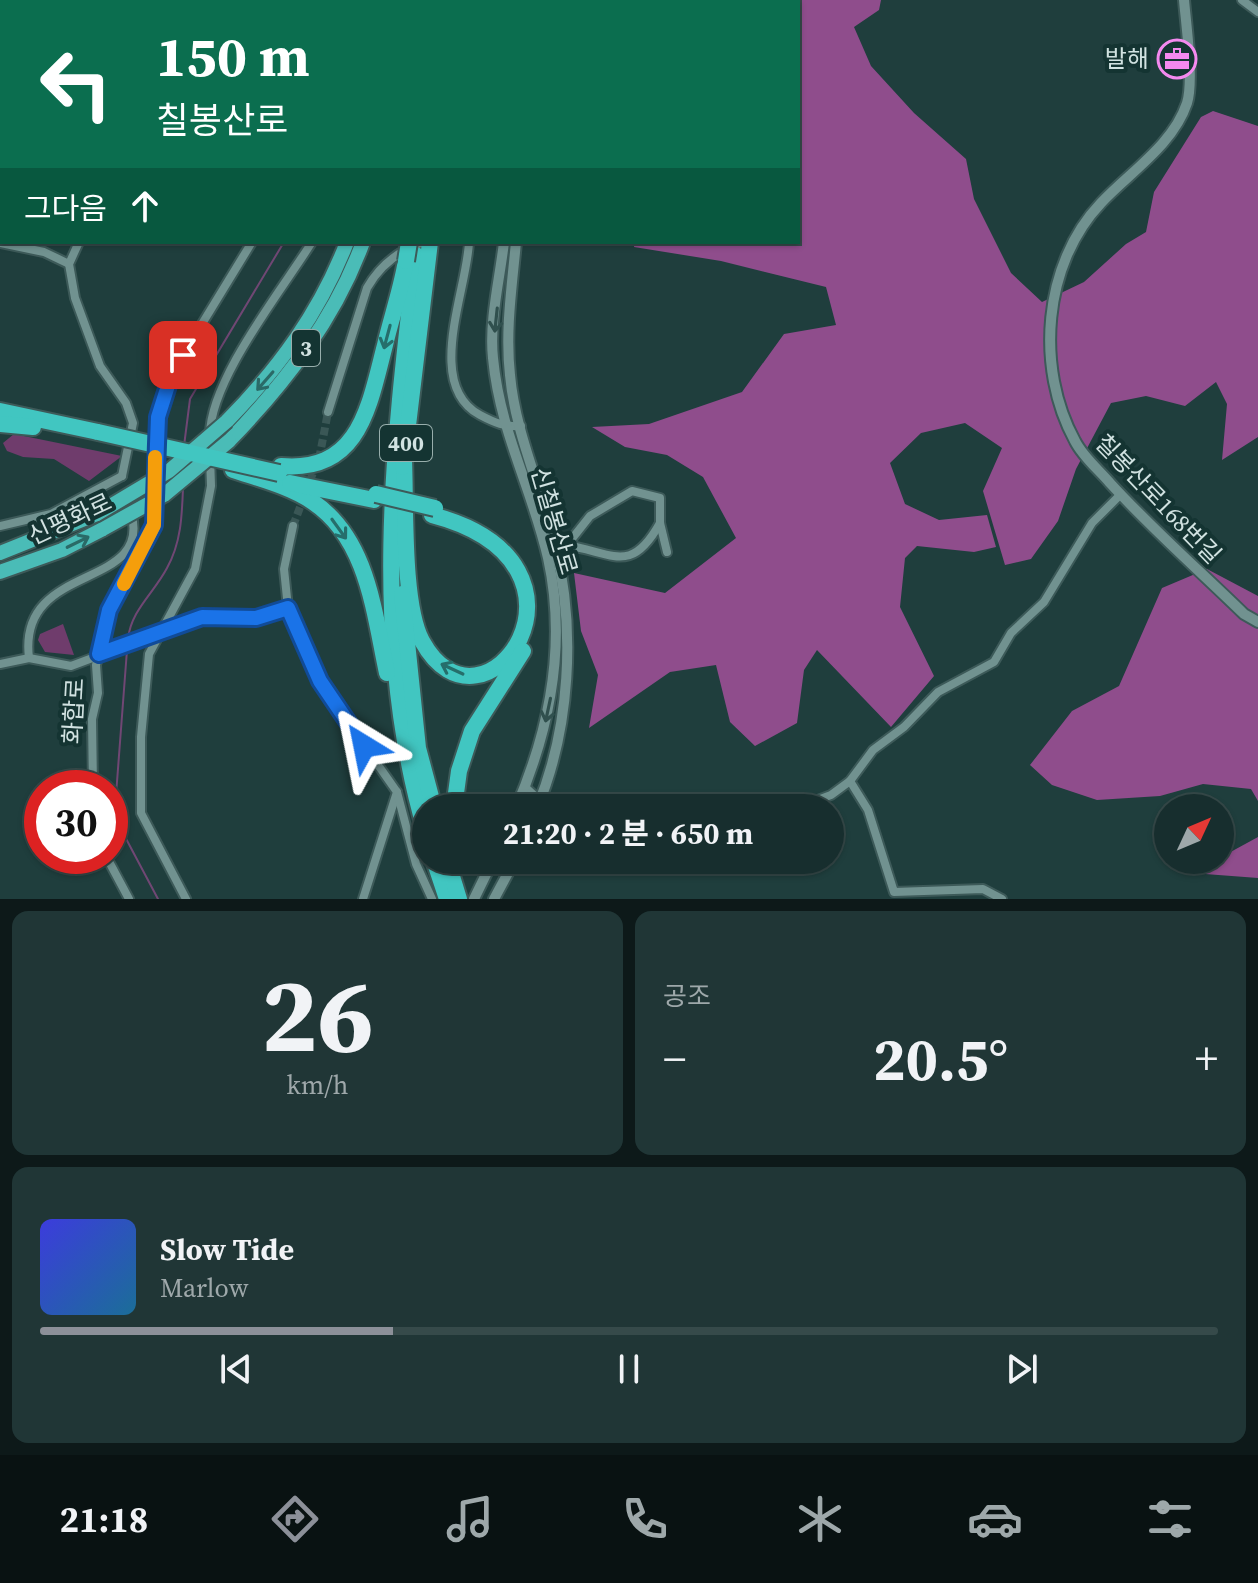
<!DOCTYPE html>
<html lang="ko">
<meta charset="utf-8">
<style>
:root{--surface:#172e2e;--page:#203636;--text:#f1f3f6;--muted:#9ea8aa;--line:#364a4a;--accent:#8c9099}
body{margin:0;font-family:"Source Serif 4","Noto Sans KR",serif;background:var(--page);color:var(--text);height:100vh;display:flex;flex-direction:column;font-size:30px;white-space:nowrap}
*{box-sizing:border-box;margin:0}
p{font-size:26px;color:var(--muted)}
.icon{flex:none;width:44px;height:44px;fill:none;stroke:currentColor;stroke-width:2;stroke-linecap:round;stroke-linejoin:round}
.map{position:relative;height:899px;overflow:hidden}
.details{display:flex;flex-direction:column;gap:12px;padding:12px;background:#0d1919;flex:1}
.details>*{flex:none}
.guide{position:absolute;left:0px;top:0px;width:800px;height:244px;box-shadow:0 2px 6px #0004,0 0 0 2px var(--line);background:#0b6e4f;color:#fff;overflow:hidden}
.needle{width:52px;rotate:46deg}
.controls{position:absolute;left:1154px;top:794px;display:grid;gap:16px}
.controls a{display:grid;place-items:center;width:80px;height:80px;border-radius:50%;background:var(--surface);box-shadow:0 2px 6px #0004,0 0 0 2px var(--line);font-size:40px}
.speed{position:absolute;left:24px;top:770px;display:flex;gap:16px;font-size:40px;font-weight:700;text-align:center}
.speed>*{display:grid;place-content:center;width:104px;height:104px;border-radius:50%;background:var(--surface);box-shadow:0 2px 6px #0004,0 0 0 2px var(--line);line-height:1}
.speed .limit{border:12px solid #d22;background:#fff;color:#111}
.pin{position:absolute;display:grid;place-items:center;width:68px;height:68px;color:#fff;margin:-34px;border-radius:16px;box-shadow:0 4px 12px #0006}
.me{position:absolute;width:88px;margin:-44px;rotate:325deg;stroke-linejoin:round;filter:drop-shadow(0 0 6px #0008)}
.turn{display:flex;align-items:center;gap:28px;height:168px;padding:0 24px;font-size:36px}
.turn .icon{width:104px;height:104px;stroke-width:2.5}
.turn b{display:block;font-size:56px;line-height:68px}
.then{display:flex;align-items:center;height:76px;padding:0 24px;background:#0003;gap:16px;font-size:30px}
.big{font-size:60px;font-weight:700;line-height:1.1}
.details .widget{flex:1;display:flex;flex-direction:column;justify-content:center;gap:12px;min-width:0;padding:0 28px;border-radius:16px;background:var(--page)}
.details .dial{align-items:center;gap:0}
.dial b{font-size:104px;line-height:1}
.song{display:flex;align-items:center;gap:24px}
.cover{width:96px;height:96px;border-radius:12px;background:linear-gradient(135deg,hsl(240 70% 55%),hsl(200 70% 35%))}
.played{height:8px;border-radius:4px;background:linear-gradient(90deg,var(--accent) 30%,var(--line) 30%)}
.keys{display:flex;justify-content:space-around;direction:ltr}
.heat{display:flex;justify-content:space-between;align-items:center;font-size:44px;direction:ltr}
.details .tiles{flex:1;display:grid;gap:12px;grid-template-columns:1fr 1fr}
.widget:last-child{grid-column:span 2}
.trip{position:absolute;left:412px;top:794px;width:432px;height:80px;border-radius:40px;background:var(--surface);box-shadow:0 2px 6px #0004,0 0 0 2px var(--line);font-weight:700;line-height:80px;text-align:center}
.menu{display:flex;height:128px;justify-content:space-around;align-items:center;background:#091212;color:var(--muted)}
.menu .icon{width:56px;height:56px}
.menu .active{color:var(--accent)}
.menu b{font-size:36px;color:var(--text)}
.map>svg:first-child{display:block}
</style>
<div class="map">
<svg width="1258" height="899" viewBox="0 0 1258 899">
<rect width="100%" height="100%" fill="#1f3e3d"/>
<g fill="#6f3c6c">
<path d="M14 434 122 456 89 481 54 459 23 457 7 451 3 443Z"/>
<path d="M63 624 74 655 45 652 38 640 40 634Z"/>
</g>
<g fill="#8f4d8c">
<path d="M772 0H881L879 10 854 27 871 66 914 113 966 159 974 199 1011 273 1042 302 1084 282 1126 244 1146 232 1154 192 1201 117 1213 111 1258 126V437L1222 460 1227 404 1216 382 1185 406 1146 396 1111 403 1076 469 1058 521 1031 559 1005 565 983 491 1002 448 965 423 921 433 890 463 905 504 939 520 987 515 996 547 974 552 917 546 905 558 900 607 934 676 891 727 817 650 804 670 797 723 755 746 730 722 716 665 670 672 589 728 598 675 581 631 574 573 665 593 736 538 703 477 667 455 625 447 592 427 649 424 742 392 784 334 836 325 826 287 721 261 634 247 635 242H798V2H765Z"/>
<path d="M1207 569 1258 596V801L1251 789 1203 784 1160 796 1097 800 1052 785 1030 765 1072 711 1119 686 1162 588Z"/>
<path d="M1258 837V878L1192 873Z"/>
</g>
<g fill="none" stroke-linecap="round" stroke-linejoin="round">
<g stroke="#704774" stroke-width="2">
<path d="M293 0 294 2"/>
<path d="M184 446 190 399 284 242"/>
<path d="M128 639C131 610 154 593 167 568 181 543 182 516 183 488"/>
<path d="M127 650 116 795 123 833 158 899"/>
</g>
<path stroke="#3a5756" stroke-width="8" stroke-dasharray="8 4" stroke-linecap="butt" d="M293 526 320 454 328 412"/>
<defs>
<g id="minor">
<path d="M20 0V2"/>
<path d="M263 0V2"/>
<path d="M322 0V2"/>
<path d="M1242 0 1258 12"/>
<path d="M497 1 502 2"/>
<path d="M705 2 713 0"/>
<path d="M0 6H2"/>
<path d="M0 108 2 106"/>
<path d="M0 120 2 121"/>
<path d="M79 242 69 264 75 298 100 366 126 403 133 423 122 476"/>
<path d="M469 242C467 291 424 385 480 415 495 423 505 427 521 426"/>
<path d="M0 243 44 252 69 264"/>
<path d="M328 412 367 288C380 265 398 251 423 242"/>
<path d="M210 436C209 381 282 290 312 242"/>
<path d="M0 526 51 514 122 476"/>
<path d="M564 545C612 551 630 577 660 523"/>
<path d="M567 545 590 516 632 491 660 498V523L667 552"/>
<path d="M288 608 284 569 293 526"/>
<path d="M29 658C17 560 154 592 131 512"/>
<path d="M0 664 29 658 71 666 202 617 256 618 288 608 326 691 397 792 363 899"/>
<path d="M850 781 868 810 894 892 983 889 1002 899"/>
<path d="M525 787 548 808"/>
<path d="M93 788 92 719 98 693 96 665 109 610 154 525 155 432 162 399 172 373 252 242"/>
<path d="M397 792 416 864 432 899"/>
<path d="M796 808 831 795 850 781 873 750 904 727 938 692 994 662 1011 633 1044 602 1092 523 1121 494"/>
<path d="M106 856 129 899"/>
<path d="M186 899 141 813V737L149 654 195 569 211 486 210 457"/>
</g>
<g id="tertiary">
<path d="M1184 0C1186 24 1194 81 1187 103 1173 145 1130 172 1101 203 1043 264 1035 368 1075 441 1083 457 1099 470 1110 483 1152 529 1200 571 1244 614L1258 622"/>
<path d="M533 2 534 0"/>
<path d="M543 2V0"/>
<path d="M504 242C500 278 489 321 493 358 500 432 532 488 548 558 567 644 550 729 516 808"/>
<path d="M516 242C512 286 505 331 510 375 515 433 542 489 555 545 576 629 570 729 537 808"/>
<path d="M474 899 493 860"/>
<path d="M494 899 515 860"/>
</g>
<g id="trunk">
<path d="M386 0V2"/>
<path d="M399 0V2"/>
<path d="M227 421C279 368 320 312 347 242"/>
<path d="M229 441C285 383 335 319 363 242"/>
<path d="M0 553 97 514"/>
<path d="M0 572 62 550 103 529"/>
</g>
<g id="motorway">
<path d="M443 0V2"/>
<path d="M416 255C393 447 370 643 426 833"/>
<path d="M0 411 98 432"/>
<path d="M0 424 33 427"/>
<path d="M404 460C406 504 402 604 422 641 483 753 619 564 432 515"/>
<path d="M281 466C360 473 369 406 385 345 391 319 400 293 405 266"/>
<path d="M403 467 430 242"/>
<path d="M233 470C260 479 289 486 313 502 368 539 374 613 387 673"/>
<path d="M290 483 374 500"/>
<path d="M402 594 418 748 434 808"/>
<path d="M454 808 459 771 472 731 523 651"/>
<path d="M434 860 447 899"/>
<path d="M447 860 459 899"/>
</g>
</defs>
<use href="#minor" stroke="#3d5a59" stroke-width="12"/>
<use href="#tertiary" stroke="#3d5a59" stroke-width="14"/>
<use href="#trunk" stroke="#3d5a59" stroke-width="18"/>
<use href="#motorway" stroke="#3d5a59" stroke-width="20"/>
<use href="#minor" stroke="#719290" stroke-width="8"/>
<use href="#tertiary" stroke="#719290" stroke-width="10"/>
<use href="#trunk" stroke="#4abcb7" stroke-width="14"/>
<use href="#motorway" stroke="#41c6c1" stroke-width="16"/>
<defs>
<g id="trunk-bridge">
<path d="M97 514 169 471 227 421"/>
<path d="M103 529 164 495 229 441"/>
</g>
<g id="motorway-bridge">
<path d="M406 261 409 242"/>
<path d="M98 432 279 473"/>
<path d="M376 494 435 508"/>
</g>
</defs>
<use href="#trunk-bridge" stroke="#3d5a59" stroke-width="18" stroke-linecap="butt"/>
<use href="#motorway-bridge" stroke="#3d5a59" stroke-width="20" stroke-linecap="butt"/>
<use href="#trunk-bridge" stroke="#4abcb7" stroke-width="14"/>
<use href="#motorway-bridge" stroke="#41c6c1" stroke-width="16"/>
</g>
<defs><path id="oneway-shaft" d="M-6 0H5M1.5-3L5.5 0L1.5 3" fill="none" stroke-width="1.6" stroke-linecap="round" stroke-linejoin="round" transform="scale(2)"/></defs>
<g stroke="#30504e">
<use href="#oneway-shaft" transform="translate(496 320) rotate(96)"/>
<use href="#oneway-shaft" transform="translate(548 710) rotate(102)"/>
</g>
<g stroke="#266e6b">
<use href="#oneway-shaft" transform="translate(387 337) rotate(105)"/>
<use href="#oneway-shaft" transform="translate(339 529) rotate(54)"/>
<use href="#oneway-shaft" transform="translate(452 669) rotate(-155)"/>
</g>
<g stroke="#2a6a67">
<use href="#oneway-shaft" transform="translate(265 381) rotate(131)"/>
<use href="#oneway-shaft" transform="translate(78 542) rotate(-26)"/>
</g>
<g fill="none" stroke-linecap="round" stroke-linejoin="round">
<defs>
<path id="route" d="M183 355 172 373 158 417 154 525 109 610 99 654 202 617 256 618 288 608 320 681 364 746"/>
</defs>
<use href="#route" stroke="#114b97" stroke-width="20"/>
<use href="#route" stroke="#1a73e8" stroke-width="14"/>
<path stroke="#f59e0b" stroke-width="14" d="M124 584 154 525 155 457"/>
</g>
<defs>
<symbol id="office-ring" viewBox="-11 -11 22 22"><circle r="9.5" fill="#143432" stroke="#f489ef" stroke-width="1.5"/><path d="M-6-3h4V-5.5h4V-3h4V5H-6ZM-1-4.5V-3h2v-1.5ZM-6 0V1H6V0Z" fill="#f489ef"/></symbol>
</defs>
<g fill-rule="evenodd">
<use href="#office-ring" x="1155" y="37" width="44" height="44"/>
</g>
<g text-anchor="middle" stroke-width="8" stroke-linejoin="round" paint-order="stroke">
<g fill="#143432" stroke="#98aeac" stroke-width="2">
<rect x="292" y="330" width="28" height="36" rx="6"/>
<rect x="380" y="425" width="52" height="36" rx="6"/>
</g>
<g font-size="22" font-weight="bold" fill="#d1e2e1">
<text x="306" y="356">3</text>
<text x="406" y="451">400</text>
</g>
<g font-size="24" fill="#d1e2e1" stroke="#143432" text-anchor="end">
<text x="1149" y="67">발해</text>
</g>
<g font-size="24" fill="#d1e2e1" stroke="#143432">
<text transform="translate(1158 499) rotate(46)" y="8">칠봉산로168번길</text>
<text transform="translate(70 519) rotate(-25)" y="8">신평화로</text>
<text transform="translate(554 521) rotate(74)" y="8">신칠봉산로</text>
<text transform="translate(74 711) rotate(-87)" y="8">화합로</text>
</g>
</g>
</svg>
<div class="controls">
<a><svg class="needle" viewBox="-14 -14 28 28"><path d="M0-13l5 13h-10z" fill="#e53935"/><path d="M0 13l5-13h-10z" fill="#9ea8aa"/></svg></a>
</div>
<div class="speed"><div class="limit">30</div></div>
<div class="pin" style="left:183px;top:355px;background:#d93025"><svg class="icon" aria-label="arrive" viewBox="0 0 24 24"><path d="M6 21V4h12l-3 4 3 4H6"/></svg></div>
<svg class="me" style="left:364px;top:746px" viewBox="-20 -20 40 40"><path d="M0-17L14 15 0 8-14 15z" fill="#1a73e8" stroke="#fff" stroke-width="4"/></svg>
<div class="trip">21:20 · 2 분 · 650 m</div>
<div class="guide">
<div class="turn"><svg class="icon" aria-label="left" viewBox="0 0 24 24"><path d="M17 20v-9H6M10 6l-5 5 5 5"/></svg><div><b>150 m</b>칠봉산로</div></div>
<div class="then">그다음<svg class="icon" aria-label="ahead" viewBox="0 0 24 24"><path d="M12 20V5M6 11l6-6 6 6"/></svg></div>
</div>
</div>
<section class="details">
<div class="tiles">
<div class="widget dial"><b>26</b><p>km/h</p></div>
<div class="widget"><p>공조</p>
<div class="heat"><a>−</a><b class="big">20.5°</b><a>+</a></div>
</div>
<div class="widget">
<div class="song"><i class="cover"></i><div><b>Slow Tide</b><p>Marlow</p></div></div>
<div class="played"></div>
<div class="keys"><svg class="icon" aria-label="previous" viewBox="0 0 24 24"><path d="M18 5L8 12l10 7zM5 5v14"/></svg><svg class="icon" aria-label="pause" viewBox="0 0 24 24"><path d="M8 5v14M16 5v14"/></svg><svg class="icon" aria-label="next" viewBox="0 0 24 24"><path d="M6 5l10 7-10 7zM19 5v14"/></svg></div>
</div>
</div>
</section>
<nav class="menu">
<b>21:18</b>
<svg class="icon active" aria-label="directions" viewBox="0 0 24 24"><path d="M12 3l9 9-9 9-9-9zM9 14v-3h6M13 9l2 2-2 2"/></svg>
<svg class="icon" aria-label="music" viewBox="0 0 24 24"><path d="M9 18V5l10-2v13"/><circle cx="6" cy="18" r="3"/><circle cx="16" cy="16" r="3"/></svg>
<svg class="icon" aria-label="phone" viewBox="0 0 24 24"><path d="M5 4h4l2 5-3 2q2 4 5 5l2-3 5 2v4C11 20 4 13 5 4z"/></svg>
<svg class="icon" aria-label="climate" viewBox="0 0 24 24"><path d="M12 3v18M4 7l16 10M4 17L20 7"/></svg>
<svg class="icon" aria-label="car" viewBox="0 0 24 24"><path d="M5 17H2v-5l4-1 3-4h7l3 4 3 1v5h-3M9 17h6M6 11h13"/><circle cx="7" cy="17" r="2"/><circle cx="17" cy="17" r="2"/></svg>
<svg class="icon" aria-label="filters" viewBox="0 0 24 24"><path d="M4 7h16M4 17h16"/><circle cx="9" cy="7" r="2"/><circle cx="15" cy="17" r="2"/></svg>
</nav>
